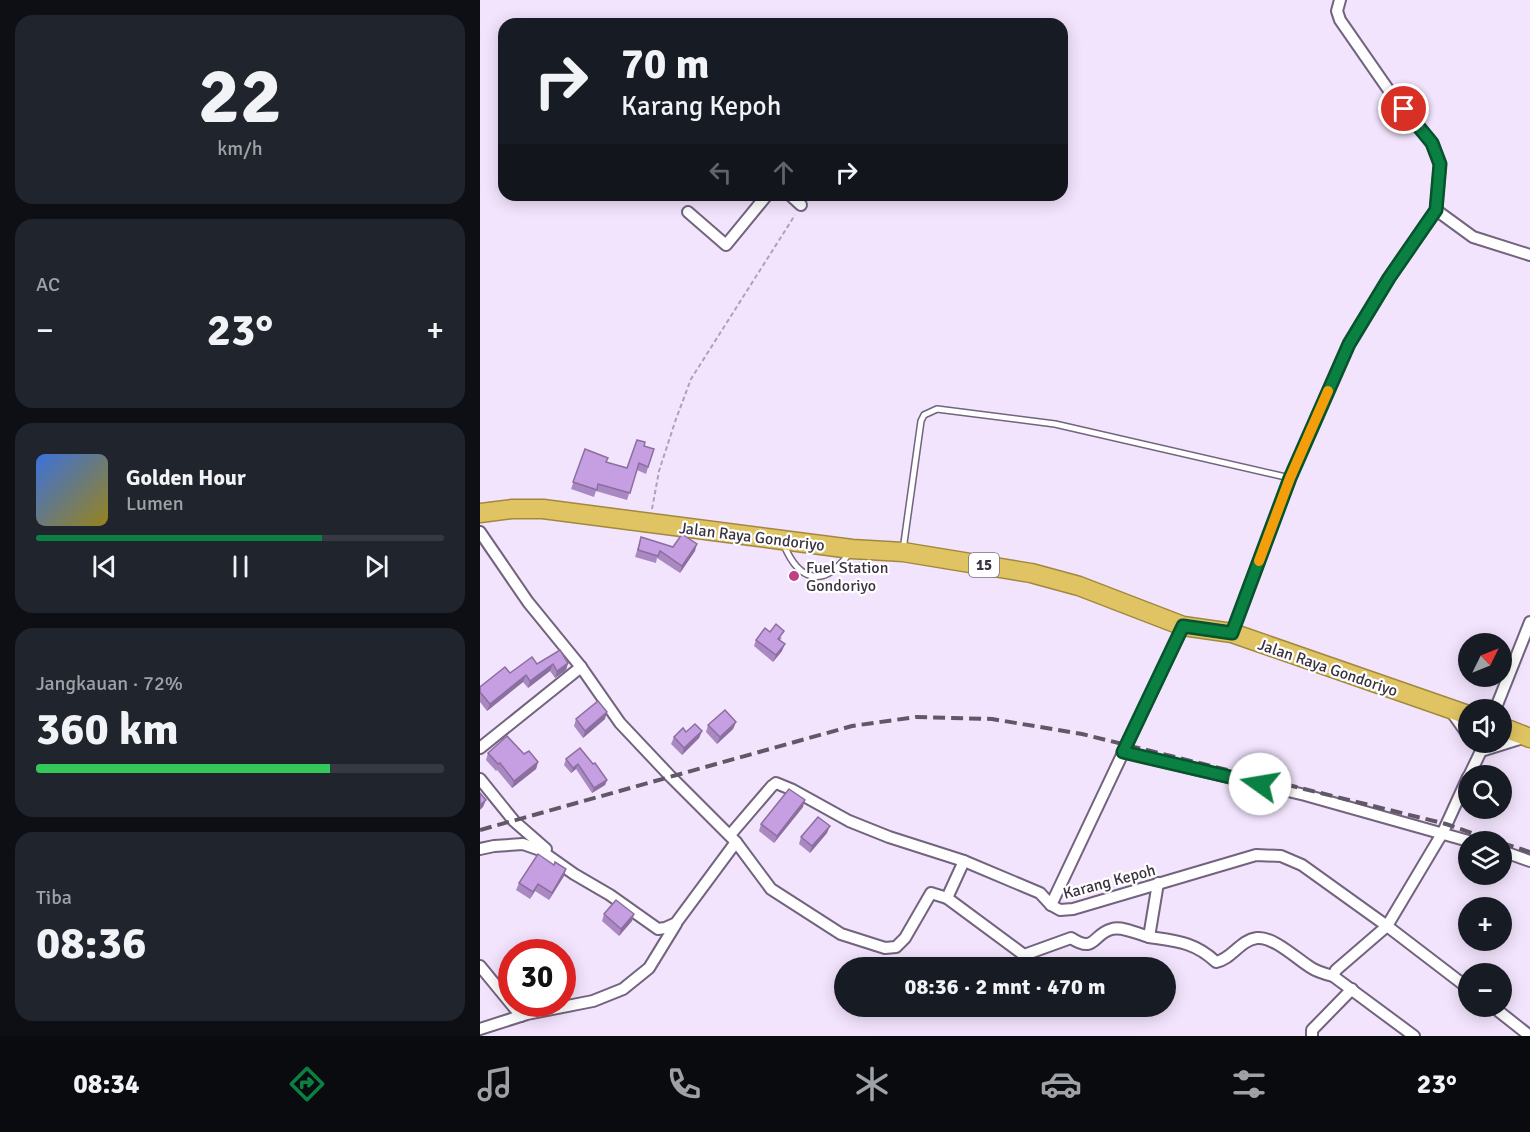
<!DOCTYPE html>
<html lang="id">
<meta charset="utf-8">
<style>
:root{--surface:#171b24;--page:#20242c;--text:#f1f3f6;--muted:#9ea1a6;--line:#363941;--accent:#0b8043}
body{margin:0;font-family:Signika,sans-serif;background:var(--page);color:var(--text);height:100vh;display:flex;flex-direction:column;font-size:22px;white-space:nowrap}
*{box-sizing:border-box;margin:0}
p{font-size:20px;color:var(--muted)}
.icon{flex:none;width:33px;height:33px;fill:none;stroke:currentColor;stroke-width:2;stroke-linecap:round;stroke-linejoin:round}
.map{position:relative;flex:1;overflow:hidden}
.sheet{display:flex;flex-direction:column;gap:15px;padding:15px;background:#0d0f14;width:480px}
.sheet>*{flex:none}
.hud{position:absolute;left:18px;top:18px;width:570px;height:183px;border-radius:18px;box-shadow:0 3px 15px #0003;background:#171b24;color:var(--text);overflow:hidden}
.needle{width:39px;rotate:47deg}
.controls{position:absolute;left:978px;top:633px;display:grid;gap:12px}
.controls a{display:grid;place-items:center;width:54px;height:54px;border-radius:50%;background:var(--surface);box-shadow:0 3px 15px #0003;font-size:30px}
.speed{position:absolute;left:18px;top:939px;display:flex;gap:12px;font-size:30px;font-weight:700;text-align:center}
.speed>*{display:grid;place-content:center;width:78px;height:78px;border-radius:50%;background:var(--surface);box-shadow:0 3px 15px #0003;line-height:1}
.speed .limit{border:9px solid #d22;background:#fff;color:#111}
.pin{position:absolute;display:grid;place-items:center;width:51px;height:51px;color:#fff;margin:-26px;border:3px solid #fff;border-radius:50%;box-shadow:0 2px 6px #0007}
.me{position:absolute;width:66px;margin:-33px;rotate:283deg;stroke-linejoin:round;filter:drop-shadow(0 0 4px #0008)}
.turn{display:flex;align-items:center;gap:21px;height:126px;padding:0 24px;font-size:27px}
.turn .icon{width:78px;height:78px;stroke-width:2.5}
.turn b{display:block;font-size:42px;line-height:51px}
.lanes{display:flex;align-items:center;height:57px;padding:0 24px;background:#0003;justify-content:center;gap:30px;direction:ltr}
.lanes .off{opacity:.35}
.big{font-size:45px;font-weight:700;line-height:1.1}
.sheet .card{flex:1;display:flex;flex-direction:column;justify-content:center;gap:9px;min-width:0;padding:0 21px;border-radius:18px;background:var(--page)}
.sheet .dial{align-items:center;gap:0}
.dial b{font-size:78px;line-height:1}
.song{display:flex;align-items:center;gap:18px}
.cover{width:72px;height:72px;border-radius:9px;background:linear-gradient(135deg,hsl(220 70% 55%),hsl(50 70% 35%))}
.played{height:6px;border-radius:3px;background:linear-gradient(90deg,var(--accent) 70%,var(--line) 70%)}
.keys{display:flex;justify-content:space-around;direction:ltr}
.heat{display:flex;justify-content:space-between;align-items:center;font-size:33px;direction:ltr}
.charge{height:9px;border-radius:4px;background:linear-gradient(90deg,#34c759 72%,var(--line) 0)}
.trip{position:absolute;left:354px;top:957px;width:342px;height:60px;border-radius:30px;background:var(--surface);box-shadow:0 3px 15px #0003;font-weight:700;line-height:60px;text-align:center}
.menu{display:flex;height:96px;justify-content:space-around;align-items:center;background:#090b0e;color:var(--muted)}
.menu .icon{width:42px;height:42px}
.menu .on{color:var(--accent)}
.menu b{font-size:27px;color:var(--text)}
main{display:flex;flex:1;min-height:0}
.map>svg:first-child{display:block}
</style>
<main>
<section class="sheet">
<div class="card dial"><b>22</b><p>km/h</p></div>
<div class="card"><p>AC</p>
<div class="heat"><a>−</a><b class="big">23°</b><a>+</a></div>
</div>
<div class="card">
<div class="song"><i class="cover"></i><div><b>Golden Hour</b><p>Lumen</p></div></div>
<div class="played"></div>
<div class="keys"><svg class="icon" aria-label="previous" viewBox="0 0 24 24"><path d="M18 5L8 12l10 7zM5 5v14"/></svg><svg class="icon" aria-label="pause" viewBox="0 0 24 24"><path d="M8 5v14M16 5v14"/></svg><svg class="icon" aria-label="next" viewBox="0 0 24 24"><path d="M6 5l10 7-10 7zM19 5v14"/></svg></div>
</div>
<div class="card"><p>Jangkauan · 72%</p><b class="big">360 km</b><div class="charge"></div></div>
<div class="card"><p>Tiba</p><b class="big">08:36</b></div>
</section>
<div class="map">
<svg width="1050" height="1036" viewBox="0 0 1050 1036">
<rect width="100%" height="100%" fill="#f2e4fd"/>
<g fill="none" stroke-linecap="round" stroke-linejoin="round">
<defs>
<g id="service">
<path d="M304 545C320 584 346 587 370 552"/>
<path d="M423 550 441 421 444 415 457 409 575 424 810 478"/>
</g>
<g id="minor">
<path d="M310 195 321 205"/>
<path d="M956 210 993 237 1050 255"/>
<path d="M208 212 246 245 287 195"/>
<path d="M0 532 48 602 101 667 140 723 190 776 256 842 291 889 361 934 405 948 416 947 425 938 451 893 467 898 484 861"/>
<path d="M703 626 571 905 580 910 593 909 776 855 801 856 822 865 907 926 988 988"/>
<path d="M752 633 810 478 869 344 909 278 956 210 960 164 952 143 910 92 860 20 857 11 860 0"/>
<path d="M1015 710 1050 622"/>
<path d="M971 711 988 735"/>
<path d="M0 748 101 667"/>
<path d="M1001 751 1046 737"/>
<path d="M643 752 825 795 992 842"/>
<path d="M989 776 1001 751"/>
<path d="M0 779 34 821 66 849"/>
<path d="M250 835 292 786 296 783 313 790 369 821 409 837 484 861 560 893 571 905"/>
<path d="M0 849 14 846 43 844 60 850 94 874 130 895 178 929 185 928 196 923 256 842"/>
<path d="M1022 851 1050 861"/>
<path d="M678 883 669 937C696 941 715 942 736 962 752 959 760 940 777 938 793 936 817 959 830 967 837 972 845 974 853 976"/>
<path d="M467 898 544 955 591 938C616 954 612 934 632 929 642 926 659 934 669 937"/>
<path d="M0 966 41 1016"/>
<path d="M1012 1006 1050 1036"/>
<path d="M0 1029 47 1014 113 1001 143 989 169 968 196 924"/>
<path d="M832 1036V1030L872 989"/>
<path d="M934 1036 853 976 856 970 907 926 963 832 988 777"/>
</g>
<g id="trunk">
<path d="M0 513 32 509H63L302 540 372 549 423 552 551 573 599 586 703 626 752 633 988 715"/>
<path d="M1022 727 1050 738"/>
</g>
</defs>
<use href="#service" stroke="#72637e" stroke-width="8"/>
<use href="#minor" stroke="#72637e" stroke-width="14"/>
<use href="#trunk" stroke="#a1883d" stroke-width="21"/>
<path stroke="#ada2b6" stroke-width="2" stroke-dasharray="4.5 3" stroke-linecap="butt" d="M172 509 179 471 196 419 211 379 315 215"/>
<use href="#service" stroke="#fff" stroke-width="5"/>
<use href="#minor" stroke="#fff" stroke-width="10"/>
<use href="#trunk" stroke="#e0c463" stroke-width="18"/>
<g stroke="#605867" stroke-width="4" stroke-dasharray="12 6" stroke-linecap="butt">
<path d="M0 830 372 726 436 717 512 719 602 734 966 824 1018 842"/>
<path d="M1022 843 1050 852"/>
</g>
</g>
<g fill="#aa89c3">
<path d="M164 446 174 449 166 474 157 470 147 500 116 491 114 497 91 489 105 449 126 462 147 468Z"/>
<path d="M161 537 193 547 215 551 200 573 177 558 176 563 155 557Z"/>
<path d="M290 632 302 638 300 640 302 651 293 662 274 646 276 640Z"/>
<path d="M88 663 86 670 75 678 70 671 48 688 43 682 7 711 0 702V687L57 664Z"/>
<path d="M96 719H125L103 738 94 726Z"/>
<path d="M256 722 253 729 237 744 226 732 228 725Z"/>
<path d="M222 731 219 738 202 755 191 744 194 737 206 732Z"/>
<path d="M8 753 44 754 58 762 56 769 32 788 17 770 16 771 6 760Z"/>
<path d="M86 759 113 764 127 780 125 785 112 793 96 769 91 773 84 765Z"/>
<path d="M323 807 294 843 279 831 281 824Z"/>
<path d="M347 833 330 853 319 844 321 837Z"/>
<path d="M84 876 69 900 55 891 50 899 36 890 39 883Z"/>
<path d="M124 914H154L152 921 139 936 122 921Z"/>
</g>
<g fill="#8b6f9f">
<path d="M217 544 215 551 200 573 202 566Z"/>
<path d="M305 644 302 651 293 662 296 655Z"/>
<path d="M88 663 86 670 75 678 77 671Z"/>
<path d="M73 664 70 671 48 688 50 681Z"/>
<path d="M46 675 43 682 7 711 10 704Z"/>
<path d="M127 712 125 719 103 738 105 731Z"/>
<path d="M256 722 253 729 237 744 240 737Z"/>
<path d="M222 731 219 738 202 755 204 748Z"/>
<path d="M58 762 56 769 32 788 34 781Z"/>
<path d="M98 764 96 769 91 773 93 768Z"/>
<path d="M127 780 125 785 112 793 114 788Z"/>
<path d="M6 800 3 807 0 810V805Z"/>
<path d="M325 800 323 807 294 843 297 836Z"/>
<path d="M350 826 347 833 330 853 332 846Z"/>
<path d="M86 869 84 876 69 900 72 893Z"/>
<path d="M58 884 55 891 50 899 53 892Z"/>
<path d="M154 914 152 921 139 936 141 929Z"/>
</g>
<g fill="#c69fe3" stroke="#8b6f9f" stroke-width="1.5">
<path d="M157 440 165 442 164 446 174 449 168 467 159 463 150 493 118 484 117 490 93 482 105 449 128 458 126 462 147 468Z"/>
<path d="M202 534 217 544 202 566 180 551 178 556 158 550 161 537 193 547Z"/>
<path d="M296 624 304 631 298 639 305 644 296 655 276 640 285 628 290 632Z"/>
<path d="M80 650 88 663 77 671 73 664 50 681 46 675 10 704 0 692V687L25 667 30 673 52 657 57 664Z"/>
<path d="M118 701 127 712 105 731 96 719Z"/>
<path d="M245 710 256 722 240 737 228 725Z"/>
<path d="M215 724 222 731 204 748 194 737 203 728 206 732Z"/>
<path d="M27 736 44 754 49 751 58 762 34 781 20 763 18 764 8 753Z"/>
<path d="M100 748 113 764 115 763 127 780 114 788 98 764 93 768 86 759Z"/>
<path d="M309 789 325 800 297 836 281 824Z"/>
<path d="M0 793 6 800 0 805Z"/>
<path d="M338 817 350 826 332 846 321 837Z"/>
<path d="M58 854 74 865 75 862 86 869 72 893 58 884 53 892 39 883Z"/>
<path d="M136 900 154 914 141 929 124 914Z"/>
</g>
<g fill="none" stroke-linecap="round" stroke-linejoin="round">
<defs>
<path id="route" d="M780 784 643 752 703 626 752 633 810 478 869 344 909 278 956 210 960 164 952 143 924 109"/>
</defs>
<use href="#route" stroke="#07532c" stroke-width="15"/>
<use href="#route" stroke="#0b8043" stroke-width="10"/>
<path stroke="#f59e0b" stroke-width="10" d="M779 561 810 478 848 391"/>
</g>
<circle fill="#c13f87" stroke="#fff" stroke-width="2" cx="314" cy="576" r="6"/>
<g text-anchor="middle" stroke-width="4.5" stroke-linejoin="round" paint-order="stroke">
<rect fill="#fff" stroke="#767179" stroke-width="1.5" x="489" y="553" width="30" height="24" rx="4.5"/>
<g font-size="15" font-weight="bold" fill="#3b3440">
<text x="504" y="570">15</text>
</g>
<g font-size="16" fill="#3b3440" stroke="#fff">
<text transform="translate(272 536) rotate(7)" y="6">Jalan Raya Gondoriyo</text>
<text transform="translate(848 667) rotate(19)" y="6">Jalan Raya Gondoriyo</text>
<text transform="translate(629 881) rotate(-15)" y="6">Karang Kepoh</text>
</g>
<g font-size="16" fill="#3b3440" stroke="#fff" text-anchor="start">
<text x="326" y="573">Fuel Station<tspan x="326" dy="18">Gondoriyo</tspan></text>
</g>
</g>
</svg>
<div class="controls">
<a><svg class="needle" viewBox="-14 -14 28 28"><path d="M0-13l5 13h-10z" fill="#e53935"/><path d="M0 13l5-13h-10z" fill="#9ea1a6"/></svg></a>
<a><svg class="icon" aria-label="sound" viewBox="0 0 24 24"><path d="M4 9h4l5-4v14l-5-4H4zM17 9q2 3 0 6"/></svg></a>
<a><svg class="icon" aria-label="search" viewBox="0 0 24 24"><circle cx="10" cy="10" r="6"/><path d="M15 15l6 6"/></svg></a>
<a><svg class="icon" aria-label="layers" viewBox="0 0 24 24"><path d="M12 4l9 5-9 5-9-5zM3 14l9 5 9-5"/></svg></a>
<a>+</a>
<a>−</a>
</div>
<div class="speed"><div class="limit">30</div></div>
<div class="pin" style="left:924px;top:109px;background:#d93025"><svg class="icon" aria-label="arrive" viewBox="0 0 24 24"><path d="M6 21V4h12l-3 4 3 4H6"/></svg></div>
<svg class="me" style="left:780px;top:784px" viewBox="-20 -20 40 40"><circle r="19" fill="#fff"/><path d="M0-13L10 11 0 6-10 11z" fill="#0b8043"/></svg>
<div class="trip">08:36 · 2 mnt · 470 m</div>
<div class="hud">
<div class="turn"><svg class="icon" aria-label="right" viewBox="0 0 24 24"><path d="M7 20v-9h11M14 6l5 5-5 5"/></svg><div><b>70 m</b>Karang Kepoh</div></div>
<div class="lanes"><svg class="icon off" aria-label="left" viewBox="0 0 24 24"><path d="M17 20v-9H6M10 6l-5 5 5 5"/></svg><svg class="icon off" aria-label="ahead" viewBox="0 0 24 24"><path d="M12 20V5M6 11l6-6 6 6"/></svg><svg class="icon" aria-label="right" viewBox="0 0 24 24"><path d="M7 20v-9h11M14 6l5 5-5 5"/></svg></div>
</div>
</div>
</main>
<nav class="menu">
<b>08:34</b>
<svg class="icon on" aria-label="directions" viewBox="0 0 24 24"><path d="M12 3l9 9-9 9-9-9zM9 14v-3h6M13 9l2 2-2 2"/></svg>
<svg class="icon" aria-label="music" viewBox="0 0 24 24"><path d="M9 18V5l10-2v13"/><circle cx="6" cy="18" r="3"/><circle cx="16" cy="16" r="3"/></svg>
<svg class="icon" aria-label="phone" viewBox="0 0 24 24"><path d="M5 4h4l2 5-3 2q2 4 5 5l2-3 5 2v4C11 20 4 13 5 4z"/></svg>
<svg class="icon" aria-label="climate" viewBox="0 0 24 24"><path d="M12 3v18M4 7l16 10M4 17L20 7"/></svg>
<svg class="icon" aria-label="car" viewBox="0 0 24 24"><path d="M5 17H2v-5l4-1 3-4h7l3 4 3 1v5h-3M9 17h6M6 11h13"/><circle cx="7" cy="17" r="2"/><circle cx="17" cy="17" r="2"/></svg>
<svg class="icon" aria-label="filters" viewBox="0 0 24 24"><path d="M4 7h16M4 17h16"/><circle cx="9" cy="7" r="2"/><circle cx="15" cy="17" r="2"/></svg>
<b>23°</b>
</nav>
